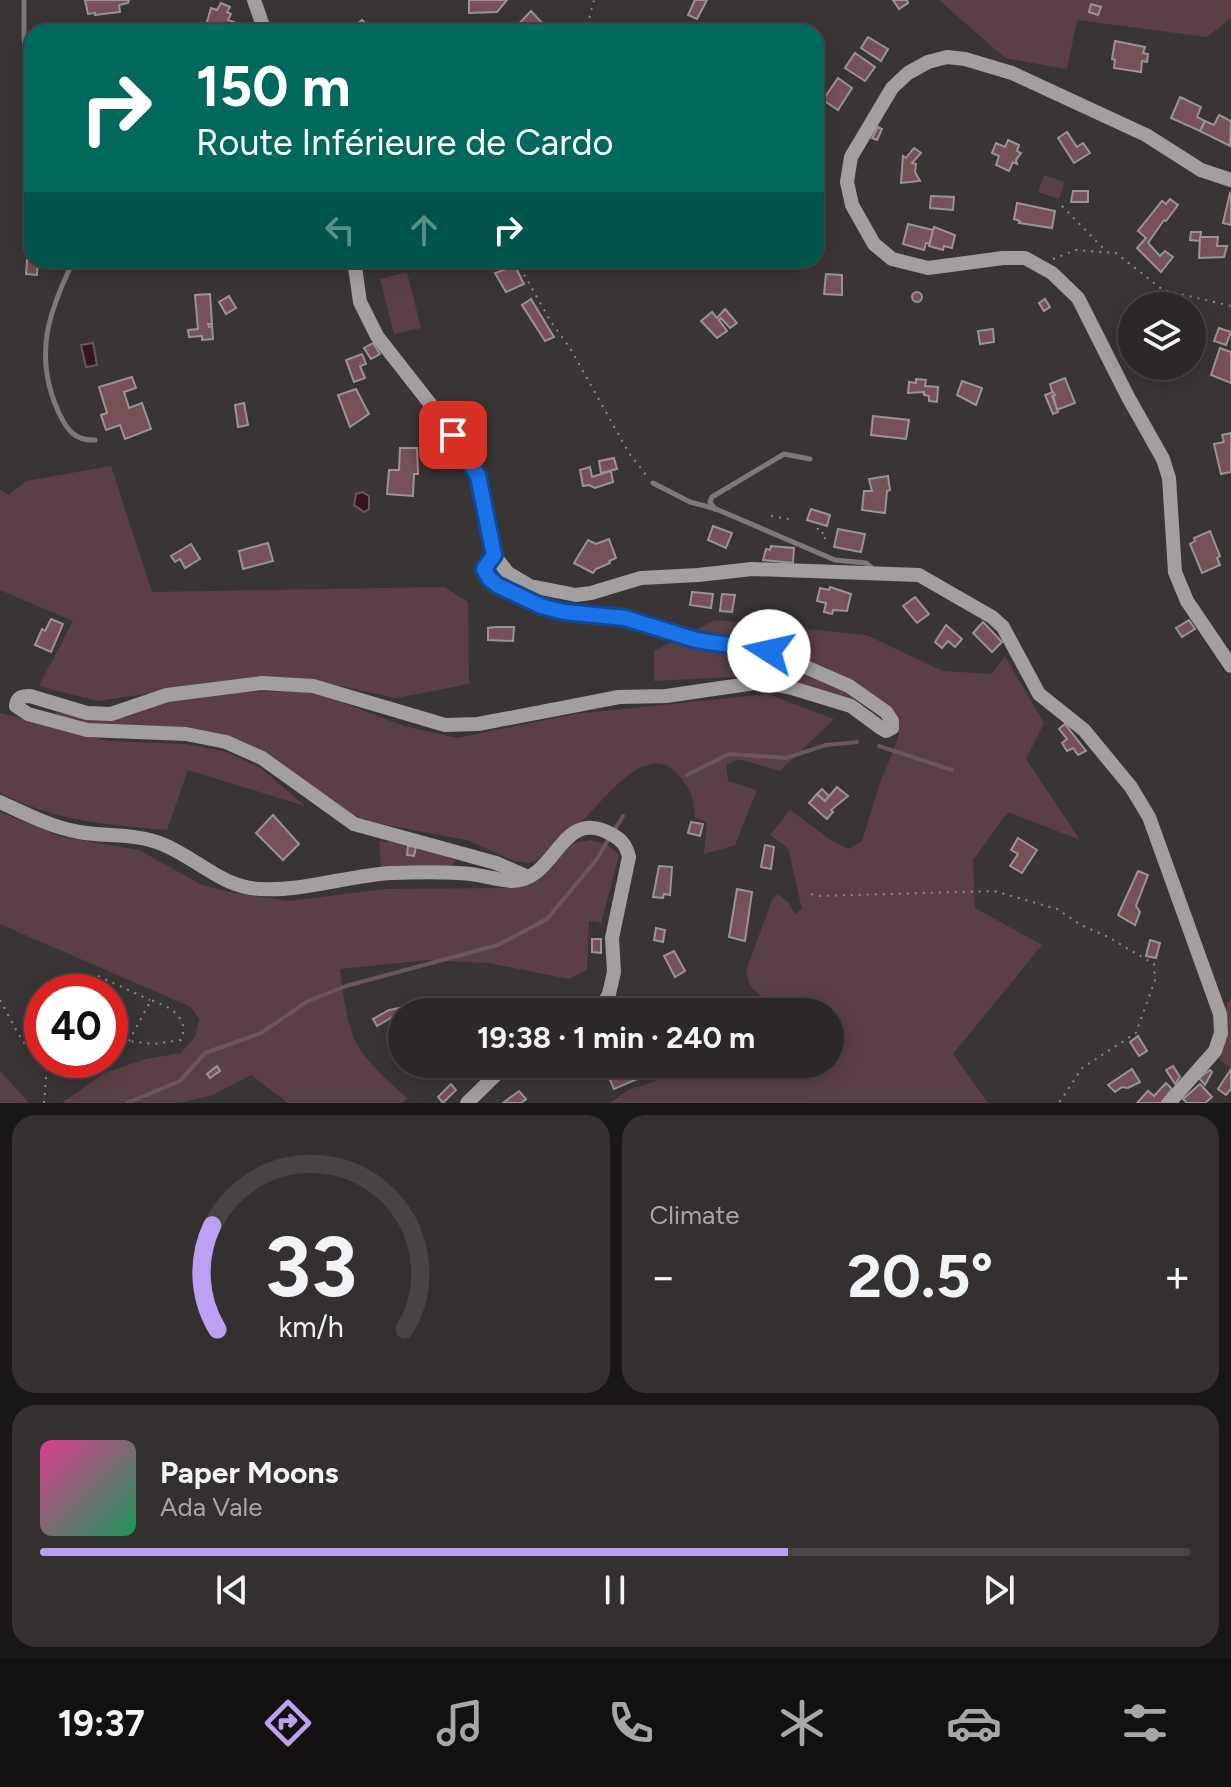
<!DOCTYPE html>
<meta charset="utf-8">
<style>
:root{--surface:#2c2828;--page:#343030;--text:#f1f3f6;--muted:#a6a6a8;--line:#484445;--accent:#bca0f2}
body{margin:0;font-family:Figtree,sans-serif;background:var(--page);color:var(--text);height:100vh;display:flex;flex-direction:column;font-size:30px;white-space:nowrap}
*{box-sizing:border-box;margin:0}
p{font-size:26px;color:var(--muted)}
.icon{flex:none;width:44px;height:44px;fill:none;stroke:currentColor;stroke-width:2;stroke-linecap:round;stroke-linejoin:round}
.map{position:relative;height:1103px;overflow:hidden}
.sheet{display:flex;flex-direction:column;gap:12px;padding:12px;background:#181616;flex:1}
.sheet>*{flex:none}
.banner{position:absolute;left:24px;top:24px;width:800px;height:244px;border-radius:24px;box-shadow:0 4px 20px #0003,0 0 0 2px var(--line);background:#00695c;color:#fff;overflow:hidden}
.tools{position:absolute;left:1118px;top:292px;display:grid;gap:16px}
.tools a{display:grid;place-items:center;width:88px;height:88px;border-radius:50%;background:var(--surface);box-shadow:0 4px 20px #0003,0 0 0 2px var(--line);font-size:40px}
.speed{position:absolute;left:24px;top:974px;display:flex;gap:16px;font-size:40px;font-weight:700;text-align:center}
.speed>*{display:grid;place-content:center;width:104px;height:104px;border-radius:50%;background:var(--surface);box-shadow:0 4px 20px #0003,0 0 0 2px var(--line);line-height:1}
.speed .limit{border:12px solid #d22;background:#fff;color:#111}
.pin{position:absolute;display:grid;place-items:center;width:68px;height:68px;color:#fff;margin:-34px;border-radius:16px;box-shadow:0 4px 12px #0006}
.me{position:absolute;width:88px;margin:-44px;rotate:280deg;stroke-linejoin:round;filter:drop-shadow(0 0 6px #0008)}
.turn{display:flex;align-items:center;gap:28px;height:168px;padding:0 40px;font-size:36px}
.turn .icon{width:104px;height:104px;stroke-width:2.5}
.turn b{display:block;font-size:56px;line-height:68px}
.lanes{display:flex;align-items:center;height:76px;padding:0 40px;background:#0003;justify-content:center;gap:40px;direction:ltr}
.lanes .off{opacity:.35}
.big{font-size:60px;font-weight:700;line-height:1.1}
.sheet .tile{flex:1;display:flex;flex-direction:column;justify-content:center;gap:12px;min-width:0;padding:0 28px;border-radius:24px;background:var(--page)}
.sheet .dial{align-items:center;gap:0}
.dial svg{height:208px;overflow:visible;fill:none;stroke:var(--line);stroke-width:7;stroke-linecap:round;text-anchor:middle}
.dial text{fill:var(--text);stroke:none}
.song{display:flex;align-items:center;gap:24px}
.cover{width:96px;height:96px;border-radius:12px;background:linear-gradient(135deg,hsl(330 70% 55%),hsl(150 70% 35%))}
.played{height:8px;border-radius:4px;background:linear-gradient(90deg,var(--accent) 65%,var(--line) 65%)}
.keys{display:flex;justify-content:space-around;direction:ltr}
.heat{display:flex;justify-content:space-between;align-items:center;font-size:44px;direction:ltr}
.sheet .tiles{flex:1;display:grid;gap:12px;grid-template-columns:1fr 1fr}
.tile:last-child{grid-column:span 2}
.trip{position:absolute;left:388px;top:998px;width:456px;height:80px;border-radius:40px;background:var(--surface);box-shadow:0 4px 20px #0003,0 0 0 2px var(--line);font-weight:700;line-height:80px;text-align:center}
.tabs{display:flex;height:128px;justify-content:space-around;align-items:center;background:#121010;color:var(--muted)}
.tabs .icon{width:56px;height:56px}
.tabs .current{color:var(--accent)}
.tabs b{font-size:36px;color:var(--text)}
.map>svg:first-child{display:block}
</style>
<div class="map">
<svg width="1231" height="1103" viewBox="0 0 1231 1103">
<rect width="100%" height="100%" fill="#3a3535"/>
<g fill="#5a4044">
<path d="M939 0H1231V18L1207 37 1077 20 1067 69 1005 58Z"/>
<path d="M1044 175 1064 182 1059 199 1038 192Z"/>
<path d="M407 272 421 328 394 334 380 279Z"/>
<path d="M111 466 152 592 444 587 468 602 469 684 396 698 308 679 251 678 98 701 39 686 73 621 0 590V490L9 495 26 481Z"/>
<path d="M715 620 866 635 943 671 992 674 1005 656 1044 723 1026 759 1080 840 1008 812 973 860 975 908 1042 945 953 1054 988 1103H610L628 1090 708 1064H830V1012H780L750 986 746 971 772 900 777 894 788 902 795 914 802 909 788 848 770 835 790 810 832 841 849 849 862 841 879 786 899 736 897 722 878 699 838 673 757 640 694 631Z"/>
<path d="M670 643 754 653 855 696 852 700 777 678 733 677 654 681V651Z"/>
<path d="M301 691 333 699 404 726 457 738 575 714 768 694 834 719 780 771 739 759 726 765 728 781 757 790 735 845 704 854 707 822 695 818C693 798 693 794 681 778 650 735 605 799 583 820 567 834 551 847 536 861L527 863 512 860 467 840 381 824 354 816 199 731 166 726 118 728 88 726 55 715 57 711C80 720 105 722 130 716 142 712 152 704 164 701 208 691 256 692 301 691Z"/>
<path d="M0 713 108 741 186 744 226 752 262 769 305 806 188 770 167 830C102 824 60 822 0 793Z"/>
<path d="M0 812 62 837 139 850 202 885 233 893 289 901 385 889 508 888 534 882 573 843 591 840 608 845 619 855 601 923 589 921 587 970 569 979 489 963 428 960 340 969C349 1042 352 1049 407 1098L403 1103H288L251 1075 213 1095 180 1103H62L104 1073 146 1059 181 1053 195 1037 199 1019 191 1007 0 924Z"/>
<path d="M379 841 404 843 455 860 452 866 381 867Z"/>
<path d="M1231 998V1068L1219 1059 1229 1029 1225 1009Z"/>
<path d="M0 1071 29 1103H0Z"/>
</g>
<g fill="#33151a" stroke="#6b5659" stroke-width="2">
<path d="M93 343 97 365 86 367 81 345Z"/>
<path d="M362 492 369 496V509L364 512 354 505 356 494Z"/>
</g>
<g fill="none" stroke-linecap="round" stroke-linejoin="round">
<g stroke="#6b5659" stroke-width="4">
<path d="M879 746 952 770"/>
<path d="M687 775 729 754 786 758 826 745 857 742"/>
<path d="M614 831 623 816"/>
<path d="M127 1103 180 1081 205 1053 261 1033 308 1001 346 986 498 945 547 919 597 859 609 838"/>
</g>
</g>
<g fill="#765156" stroke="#9a9394" stroke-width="2">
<path d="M85 0H129L128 3 119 5 120 12 95 15V13L88 14Z"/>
<path d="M469 0H507L497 12 469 13Z"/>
<path d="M695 0H707L697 19 688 15Z"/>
<path d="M893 0H907L908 3 899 9Z"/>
<path d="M221 3 230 7 227 12 231 14 228 20 234 22 228 32H216L206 25 211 8 217 10Z"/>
<path d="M1091 4 1101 7 1098 15 1089 12Z"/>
<path d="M531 11 546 27 542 32H511Z"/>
<path d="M362 20 373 32H355L352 29Z"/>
<path d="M868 37 888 49 881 61 861 48Z"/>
<path d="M1115 41 1145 47 1143 53 1148 54 1147 62 1142 61 1141 72 1114 68 1115 60 1112 59Z"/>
<path d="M855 53 875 67 865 81 845 68Z"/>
<path d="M838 78 852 88 838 110 823 100Z"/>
<path d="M1180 97 1201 107 1197 117 1205 121 1200 131 1171 118Z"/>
<path d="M1219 115 1231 121 1230 146 1200 131 1205 121 1214 125Z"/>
<path d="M878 127 882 129 877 140 872 138Z"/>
<path d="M1067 132 1077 147 1083 143 1090 153 1074 163 1058 138Z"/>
<path d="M1008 140 1019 145 1017 151 1021 153 1016 160 1017 164 1013 162 1009 171 996 165 999 156 992 153 996 143 1005 147Z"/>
<path d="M914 148 921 153 912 163 916 164 915 172 920 181 901 183 903 156 906 158Z"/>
<path d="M1073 191H1088V202H1071Z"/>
<path d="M1230 193 1231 194V225L1223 223Z"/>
<path d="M931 196 954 197 953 210 930 208Z"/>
<path d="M1170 199 1178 205 1166 221 1164 220 1148 243 1160 256 1165 251 1173 257 1161 272 1137 248 1146 238 1138 231 1162 201 1166 204Z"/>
<path d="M1017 203 1055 211 1052 228 1019 223 1020 221 1014 219Z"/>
<path d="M27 223H32V246L26 245Z"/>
<path d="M908 224 933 230 930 244 926 243 924 250 903 244Z"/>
<path d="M934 227 955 235 952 248 944 246 943 250 929 246Z"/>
<path d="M1191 232H1201L1200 241 1190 240Z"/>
<path d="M1200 237H1218L1217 246H1227L1224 257 1199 258Z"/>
<path d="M27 260H38L37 275 26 274Z"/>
<path d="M515 266 524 284 506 292 495 273Z"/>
<path d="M826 274 842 275V295L824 294Z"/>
<circle cx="917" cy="297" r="5"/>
<path d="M210 294 212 324H208L209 327 212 326 213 339 202 340V336L189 337 188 330 198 329 195 295Z"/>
<path d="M229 296 236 308 226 314 219 302Z"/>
<path d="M531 299 554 337 545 341 522 305Z"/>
<path d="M1045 299 1050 307 1044 311 1039 303Z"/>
<path d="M725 309 737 323 730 328 721 318 719 320 727 331 717 338 701 321 712 312 717 318Z"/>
<path d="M1219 328 1231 332 1226 345 1214 341Z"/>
<path d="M993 329 994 342 980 344 978 331Z"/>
<path d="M373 343 380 354 371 359 364 348Z"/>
<path d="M1220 348 1231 352V383L1211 375Z"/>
<path d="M362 354 366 364 360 366 365 378 354 382 346 360Z"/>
<path d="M132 377 136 388 124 392 129 408 142 403 151 429 125 439 120 425 106 430 101 415 107 413 99 387Z"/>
<path d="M1065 378 1075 403 1057 410 1050 384Z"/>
<path d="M916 379 926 380 925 386 938 387 937 402 929 401V396L924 395V392L908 393 909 382 916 383Z"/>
<path d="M962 381 982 388 976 405 957 395Z"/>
<path d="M356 389 369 414 350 427 338 395Z"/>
<path d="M1053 392 1055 395 1052 396 1058 412 1053 414 1045 395Z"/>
<path d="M244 403 248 425 238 427 235 405Z"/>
<path d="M873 416 909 420 906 439 871 435Z"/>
<path d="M1231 433V472L1221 474 1214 444 1224 442 1222 435Z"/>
<path d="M400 448H417L418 474H414L413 496 387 494 389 470H399Z"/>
<path d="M614 458 617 469 601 473 599 461Z"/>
<path d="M590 467 592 477 611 471 613 482 595 488 589 485 583 486 580 470Z"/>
<path d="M888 476 890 490 887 491 885 513 862 510 864 491H872L869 479Z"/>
<path d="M811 509 830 515 827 526 807 520Z"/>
<path d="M713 526 732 533 726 548 708 540Z"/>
<path d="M838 529 865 534 861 552 834 547Z"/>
<path d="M1210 531 1220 556 1217 558 1220 565 1202 573 1190 544 1195 541 1194 538Z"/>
<path d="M609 539 616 558 609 561 610 563 596 569 593 573 574 563 588 540 596 544Z"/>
<path d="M268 543 273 561 243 569 239 551Z"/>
<path d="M191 544 200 559 185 568 180 559 175 562 171 556Z"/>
<path d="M771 546 794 548 793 563 763 560 766 549 770 550Z"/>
<path d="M830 587 851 594 847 611 833 610 832 614 824 612 826 603 817 601 820 588 829 590Z"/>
<path d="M692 592 713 594 711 608 690 605Z"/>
<path d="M722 594 735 595 732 612 720 611Z"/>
<path d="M915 597 929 614 917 623 903 606Z"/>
<path d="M51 619 63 624 51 652 35 645 42 629 45 631Z"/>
<path d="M1189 620 1195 629 1182 637 1176 628Z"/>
<path d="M983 622 1002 642 992 652 973 633Z"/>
<path d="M946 625 962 639 955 647 948 641 942 648 935 642Z"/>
<path d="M496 627H514L513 641 488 640V628Z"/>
<path d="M1065 724 1086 751 1078 755 1073 748 1067 751 1062 743 1067 739 1059 729Z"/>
<path d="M837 787 848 796 831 810 833 812 827 819 809 803 817 794 825 801Z"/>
<path d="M822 789 829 796 825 801 817 794Z"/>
<path d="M273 815 299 844 283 860 256 833Z"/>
<path d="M691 822 703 824 700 836 688 833Z"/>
<path d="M1018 838 1037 850 1022 873 1010 866 1018 854 1011 850Z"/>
<path d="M765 845 774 847 771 869 761 867Z"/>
<path d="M408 846 416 847 414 856 407 855Z"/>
<path d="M659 866 672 867 670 895 664 894 663 898 653 897Z"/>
<path d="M1138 871 1148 875 1136 906 1140 912 1135 925 1118 915Z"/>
<path d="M737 889 752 892 745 941 729 937Z"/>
<path d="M656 928 665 930 663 942 654 940Z"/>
<path d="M592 939H601V953L592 952Z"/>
<path d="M1150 940 1160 943 1156 958 1146 956Z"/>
<path d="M674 951 685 971 675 977 664 956Z"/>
<path d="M404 1007 403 1011 377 1026 373 1019 389 1010Z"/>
<path d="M1138 1036 1147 1051 1139 1056 1130 1042Z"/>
<path d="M458 1064H485L467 1077Z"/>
<path d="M637 1065 642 1077 614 1089 606 1071 617 1066 619 1070Z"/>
<path d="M217 1066 220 1071 210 1078 207 1074Z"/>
<path d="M1173 1066 1180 1077 1175 1084 1166 1070Z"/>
<path d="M1132 1069 1140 1082 1128 1088 1122 1087 1115 1092 1108 1085Z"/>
<path d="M1231 1069V1089L1226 1095 1218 1089Z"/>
<path d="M1210 1070 1212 1072 1205 1085 1199 1078Z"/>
<path d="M1166 1083 1172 1089 1161 1103H1137L1148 1091 1154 1096Z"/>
<path d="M451 1084 456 1090 443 1103 438 1097Z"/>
<path d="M1200 1084 1212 1097 1205 1103H1187L1183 1099Z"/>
<path d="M519 1091 526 1099 521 1103H503Z"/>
</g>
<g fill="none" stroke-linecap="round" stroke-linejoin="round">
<g stroke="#8c8888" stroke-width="2" stroke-dasharray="2 6" stroke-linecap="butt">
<path d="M582 32 589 19 594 0"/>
<path d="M1062 206 1102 247 1103 251"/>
<path d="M1053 259 1076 250 1116 253 1163 290 1231 306"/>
<path d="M518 260 521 269 551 322 570 348 629 453 646 475"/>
<path d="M771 516 789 519"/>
<path d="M818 528 817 531 826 534 823 544"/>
<path d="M811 894 820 896 994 891 1057 909 1081 925 1108 937 1154 964 1155 980 1136 1033 1082 1068 1059 1103"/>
<path d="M98 976 150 1000"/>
<path d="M0 1000C22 1039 38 1087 91 1060"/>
<path d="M110 1051 129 1041 153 1044 181 1040C190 1017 170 1007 151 1000L129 1041"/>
<path d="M44 1103 47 1066"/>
</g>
<g stroke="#7c7979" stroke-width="5">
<path d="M24 0V38L32 102"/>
<path d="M74 260C48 312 33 357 59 413 67 430 75 441 95 440"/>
<path d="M653 483 690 502 716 509 835 560 866 563 872 568"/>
<path d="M715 509 710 502 712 497 784 454 810 459"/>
</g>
<g stroke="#a39f9f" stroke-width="14">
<path d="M254 0 265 32"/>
<path d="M1231 180 1201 170 1146 135 1012 73 965 59 947 57 928 62 908 73 892 88 851 157 847 182 852 205 874 244 892 259 928 268 1003 258H1025L1052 273 1078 298 1128 397 1163 459 1169 478 1175 572 1187 601 1231 666"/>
<path d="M354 260 360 302 377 336 442 419 478 476 494 555 508 573 530 586 576 595 591 593 641 578 698 575 752 569 919 575 992 617 1003 627 1039 694 1084 730 1131 787 1149 817 1220 1014 1221 1033 1215 1051 1169 1103"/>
<path d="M494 555 484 569 489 578 497 585 541 606 564 612 625 618 696 640 769 651 849 686 886 712 892 721V728L886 731 881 728 851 706 792 688 762 682 666 696 619 697 478 724 445 725 313 686 262 683 167 695 111 714 87 713 30 696C21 696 17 697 16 706L28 714 87 730 186 734 226 742 262 758 354 824 496 863 528 877"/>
<path d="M0 802C26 814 51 827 79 832 107 837 135 833 162 844 197 858 221 887 260 889 301 892 350 875 392 873 418 872 444 871 471 874 484 876 499 880 512 881 557 881 560 806 611 834 622 840 626 845 629 857L612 938 614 972 609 994 602 1006 594 1012"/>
<path d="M467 1103 507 1064"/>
</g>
</g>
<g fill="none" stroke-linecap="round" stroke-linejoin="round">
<defs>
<path id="route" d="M453 435 478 476 494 555 484 569 489 578 497 585 541 606 564 612 625 618 696 640 769 651"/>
</defs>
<use href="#route" stroke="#114b97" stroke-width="20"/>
<use href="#route" stroke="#1a73e8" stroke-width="14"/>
</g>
</svg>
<div class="tools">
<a><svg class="icon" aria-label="layers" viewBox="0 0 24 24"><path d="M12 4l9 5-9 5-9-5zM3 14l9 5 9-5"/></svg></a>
</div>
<div class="speed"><div class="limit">40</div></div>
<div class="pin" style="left:453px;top:435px;background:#d93025"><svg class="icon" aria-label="arrive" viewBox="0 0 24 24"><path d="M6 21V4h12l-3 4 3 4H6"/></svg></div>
<svg class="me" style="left:769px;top:651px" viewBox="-20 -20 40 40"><circle r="19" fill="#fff"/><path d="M0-13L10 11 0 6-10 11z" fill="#1a73e8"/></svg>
<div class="trip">19:38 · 1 min · 240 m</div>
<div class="banner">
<div class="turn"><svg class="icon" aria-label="right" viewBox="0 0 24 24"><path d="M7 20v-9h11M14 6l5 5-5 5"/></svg><div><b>150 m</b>Route Inférieure de Cardo</div></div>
<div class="lanes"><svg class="icon off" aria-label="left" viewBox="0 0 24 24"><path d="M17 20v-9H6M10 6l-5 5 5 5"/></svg><svg class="icon off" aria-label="ahead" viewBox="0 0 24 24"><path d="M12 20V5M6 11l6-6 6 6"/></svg><svg class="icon" aria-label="right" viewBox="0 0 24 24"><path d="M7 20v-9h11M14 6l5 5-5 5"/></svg></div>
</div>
</div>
<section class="sheet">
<div class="tiles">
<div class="tile dial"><svg viewBox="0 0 100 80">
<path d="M14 69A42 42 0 1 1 86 69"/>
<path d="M14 69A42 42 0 0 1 12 29" stroke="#bca0f2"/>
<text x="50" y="56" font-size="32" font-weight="700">33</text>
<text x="50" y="72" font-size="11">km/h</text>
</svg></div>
<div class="tile"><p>Climate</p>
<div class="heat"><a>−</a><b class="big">20.5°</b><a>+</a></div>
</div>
<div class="tile">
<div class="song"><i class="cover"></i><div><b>Paper Moons</b><p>Ada Vale</p></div></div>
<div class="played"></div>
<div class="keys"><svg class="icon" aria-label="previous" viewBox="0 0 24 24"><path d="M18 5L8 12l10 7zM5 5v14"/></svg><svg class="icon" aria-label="pause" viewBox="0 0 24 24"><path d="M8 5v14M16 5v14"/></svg><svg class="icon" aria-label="next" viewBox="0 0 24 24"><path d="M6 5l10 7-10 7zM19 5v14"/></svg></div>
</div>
</div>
</section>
<nav class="tabs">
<b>19:37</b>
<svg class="icon current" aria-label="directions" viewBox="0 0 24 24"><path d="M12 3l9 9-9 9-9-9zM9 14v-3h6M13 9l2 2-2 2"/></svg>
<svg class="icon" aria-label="music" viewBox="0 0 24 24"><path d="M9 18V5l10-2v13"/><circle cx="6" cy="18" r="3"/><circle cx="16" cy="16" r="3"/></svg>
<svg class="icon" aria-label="phone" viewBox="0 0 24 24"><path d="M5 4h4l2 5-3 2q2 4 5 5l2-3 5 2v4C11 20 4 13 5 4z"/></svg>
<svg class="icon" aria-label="climate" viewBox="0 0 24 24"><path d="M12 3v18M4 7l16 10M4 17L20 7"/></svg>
<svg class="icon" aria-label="car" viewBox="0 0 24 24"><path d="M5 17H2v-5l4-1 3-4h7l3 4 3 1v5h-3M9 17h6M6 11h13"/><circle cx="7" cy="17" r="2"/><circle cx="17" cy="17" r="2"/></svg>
<svg class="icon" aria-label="filters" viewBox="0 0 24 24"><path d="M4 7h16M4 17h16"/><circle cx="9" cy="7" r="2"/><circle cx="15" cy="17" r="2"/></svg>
</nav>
